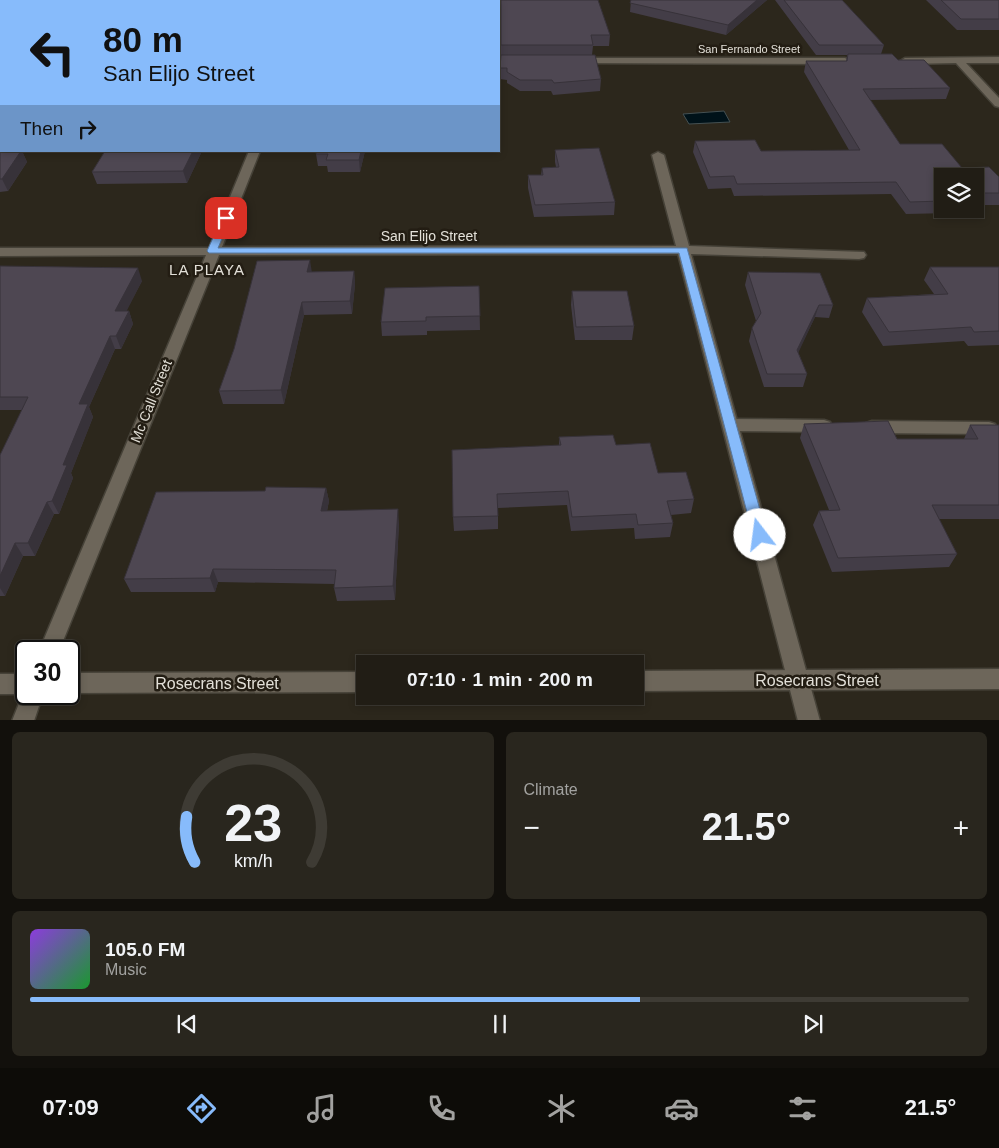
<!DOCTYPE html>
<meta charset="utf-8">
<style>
:root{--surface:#211d15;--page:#29261e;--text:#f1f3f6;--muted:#a2a2a0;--line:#3e3b34;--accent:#87bbfb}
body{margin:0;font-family:Helvetica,sans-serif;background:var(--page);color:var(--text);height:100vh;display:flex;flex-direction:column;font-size:19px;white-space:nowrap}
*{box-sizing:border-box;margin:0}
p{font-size:16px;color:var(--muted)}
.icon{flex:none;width:28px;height:28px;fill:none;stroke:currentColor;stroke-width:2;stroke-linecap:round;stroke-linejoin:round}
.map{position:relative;height:720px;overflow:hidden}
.details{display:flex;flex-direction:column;gap:12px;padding:12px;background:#12100c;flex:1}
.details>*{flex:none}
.top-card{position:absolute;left:0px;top:0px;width:500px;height:152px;box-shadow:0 2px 8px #0003,0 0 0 1px var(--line);background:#87bbfb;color:#111;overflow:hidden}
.buttons{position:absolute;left:934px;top:168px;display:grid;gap:10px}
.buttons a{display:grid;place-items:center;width:50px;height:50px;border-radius:0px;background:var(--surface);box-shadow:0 2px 8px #0003,0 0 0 1px var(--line);font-size:25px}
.speed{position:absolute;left:15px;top:640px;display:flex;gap:10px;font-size:25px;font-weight:700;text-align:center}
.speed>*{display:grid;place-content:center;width:65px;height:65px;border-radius:50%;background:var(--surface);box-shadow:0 2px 8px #0003,0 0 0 1px var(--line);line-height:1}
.speed .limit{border:2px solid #111;border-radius:8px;background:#fff;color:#111}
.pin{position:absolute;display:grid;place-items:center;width:42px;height:42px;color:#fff;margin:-21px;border-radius:10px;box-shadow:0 2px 8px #0006}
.me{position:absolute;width:55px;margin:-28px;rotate:345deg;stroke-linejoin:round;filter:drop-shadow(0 0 4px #0008)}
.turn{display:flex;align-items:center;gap:18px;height:105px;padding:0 20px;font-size:22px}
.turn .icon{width:65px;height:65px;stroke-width:2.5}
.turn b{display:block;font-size:35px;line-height:42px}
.then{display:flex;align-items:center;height:48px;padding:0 20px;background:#0003;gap:10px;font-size:19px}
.big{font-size:38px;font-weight:600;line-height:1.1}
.details .tile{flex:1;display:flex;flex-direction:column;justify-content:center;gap:8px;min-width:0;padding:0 18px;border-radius:8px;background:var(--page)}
.details .dial{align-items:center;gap:0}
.dial svg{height:130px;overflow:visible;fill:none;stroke:var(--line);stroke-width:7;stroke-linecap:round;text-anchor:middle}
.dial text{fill:var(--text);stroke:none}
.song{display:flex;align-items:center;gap:15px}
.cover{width:60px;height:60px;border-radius:8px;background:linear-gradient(135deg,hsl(270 70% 55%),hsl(130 70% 35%))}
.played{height:5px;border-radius:2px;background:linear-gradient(90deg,var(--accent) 65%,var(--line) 65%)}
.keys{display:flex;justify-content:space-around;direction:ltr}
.heat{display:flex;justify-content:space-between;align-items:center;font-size:28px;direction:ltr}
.details .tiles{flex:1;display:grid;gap:12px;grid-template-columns:1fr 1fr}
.tile:last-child{grid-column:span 2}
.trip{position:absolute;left:356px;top:655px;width:288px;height:50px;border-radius:0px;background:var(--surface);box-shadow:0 2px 8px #0003,0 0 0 1px var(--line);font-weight:600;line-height:50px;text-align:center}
.tabs{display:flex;height:80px;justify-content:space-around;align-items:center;background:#0d0c08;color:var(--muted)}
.tabs .icon{width:35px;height:35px}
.tabs .current{color:var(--accent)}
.tabs b{font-size:22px;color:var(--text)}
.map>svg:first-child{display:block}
</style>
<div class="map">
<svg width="999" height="721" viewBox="0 0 999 721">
<rect width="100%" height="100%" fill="#2c271c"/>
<path fill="#001219" stroke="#445052" d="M724 111 730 122 689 124 683 114Z"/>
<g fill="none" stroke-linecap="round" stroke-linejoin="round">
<defs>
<g id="lane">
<path d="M731 419 824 420 830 422 832 426 830 430 824 432 731 431 725 429 723 425 725 421Z"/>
<path d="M872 421 989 422 995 424 997 428 995 432 989 434 872 433 866 431 864 427 866 423Z"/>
</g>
<g id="street">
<path d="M999 57V63H966L999 98V107L995 106 956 63 905 64 900 61 905 58Z"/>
<rect x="0" y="58" width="1" height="6"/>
<path d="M575 58H845L850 61 845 64 578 63 573 60Z"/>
<path d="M249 151H260L222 247 676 246 652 155 658 152 664 155 689 246 864 252 866 255 864 258 859 259 691 254 820 721H798L678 254 219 255 59 651H39L206 255 0 256V248H209Z"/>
<path d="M26 686V694H43L34 721H12Z"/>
</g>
<g id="secondary">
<path d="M999 669V689L635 691V671Z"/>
<path d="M365 672V692L69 693V673Z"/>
<path d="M0 674H26L27 694H0Z"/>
</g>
</defs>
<use href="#lane" stroke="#464238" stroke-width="3"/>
<use href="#street" stroke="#464238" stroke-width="3"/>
<use href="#secondary" stroke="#464238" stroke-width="3"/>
<use href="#lane" fill="#6d665a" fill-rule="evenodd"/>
<use href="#street" fill="#6d665a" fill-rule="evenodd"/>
<use href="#secondary" fill="#6d665a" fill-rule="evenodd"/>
</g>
<g fill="#433d47">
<path d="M0 0H95L94 1H1V24H0Z"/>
<path d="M501 0 610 35 609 46H593L592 55 601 79 600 91 553 95 551 91H520L507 83V80L500 79Z"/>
<path d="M631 0H767L726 35 630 12Z"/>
<path d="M775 0H842L884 45 881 54 898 60 950 88 946 99 870 100 900 144 962 168 999 177V205H975V176H942V209H953L951 213 906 214 891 194 734 196 731 188 708 189 693 152 695 141 761 151 849 150 804 72 806 61H846L847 55H816Z"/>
<path d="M926 0H999V30H957Z"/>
<path d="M0 150 1 151H22L27 162 8 191 0 192Z"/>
<path d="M555 150 615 202 614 215 534 217 528 188V175H541L542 168 556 167 555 162Z"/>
<path d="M105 151H202L187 183 97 184 92 172Z"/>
<path d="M365 151 360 172H328L327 166H318L316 154Z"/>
<path d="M0 266 142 281 126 311H129L133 324 121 349H115L89 407 93 417 71 473 73 478 59 514H54L35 556H23L5 596H0V455L22 410H0Z"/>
<path d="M930 267H999V345L968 346 964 341 883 346 862 312 867 298 934 294 924 280Z"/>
<path d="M354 271 355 284 352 314 304 315 284 404H223L219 391 312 272Z"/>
<path d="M748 272 833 305 829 318 815 317 798 352 807 374 803 387H764L749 341 752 328 756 321 745 285Z"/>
<path d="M479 286 480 330 427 331V335L382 336 381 322Z"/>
<path d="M572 291 634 326 632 340H575L571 305Z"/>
<path d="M804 424 897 439H964L970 425H999V519H939L957 554 949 567 832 572 813 525 819 511 829 510 800 438Z"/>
<path d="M559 437 616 445 658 473 694 499 691 513 671 515 673 523 670 537 635 539 634 528 571 531 567 505 498 508V529L454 531 453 517 559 446Z"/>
<path d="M326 488 329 501 327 511 399 523 395 600 337 601 334 588V584L218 582 215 592H131L124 579 265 491Z"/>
</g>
<g fill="#373239">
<path d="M83 0H95L94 1H82Z"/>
<path d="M757 0H767L726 35 728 25Z"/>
<path d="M1 110V128L0 130V112Z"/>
<path d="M21 151H22L27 162 8 191 2 179Z"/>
<path d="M193 151H202L187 183 183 171Z"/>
<path d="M361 151H365L360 172 359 160Z"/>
<path d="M310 260 312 273 307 272Z"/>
<path d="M138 268 142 281 120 324 115 311Z"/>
<path d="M354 271 355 284 352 314 350 301Z"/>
<path d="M302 302 304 315 284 404 281 390Z"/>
<path d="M819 305 815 317 794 362 797 350Z"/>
<path d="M129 311 133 324 121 349 116 336Z"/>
<path d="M110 336 115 349 89 407 93 417 71 473 73 478 59 514 52 501 63 465 79 404Z"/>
<path d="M326 488 329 501 324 525 321 511Z"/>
<path d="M47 502 54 514 35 556 28 543Z"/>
<path d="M398 509 399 523 395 600 393 586Z"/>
<path d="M15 543 23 556 5 596 0 588V576Z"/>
<path d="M213 569 218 582 215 592 210 578Z"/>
</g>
<g fill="#4e4752" stroke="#373239">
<path d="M0 0H83L82 1H1V13H0Z"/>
<rect x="180" y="0" width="268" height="1"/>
<path d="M501 0H598L610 35H591L593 45H501Z"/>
<path d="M631 0H757L728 25 630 3Z"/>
<path d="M784 0H842L884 45H819Z"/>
<path d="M941 0H999V19H961Z"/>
<path d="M848 54H892L898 60H924L950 88 863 89 900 144H942L962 168 989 167 999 177V193H975V176H942V201L910 202 896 182 737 184 734 176 710 177 695 141 755 140 761 151 860 150 806 61H847Z"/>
<path d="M501 55H595L601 79 554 83 552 80H520L507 72V68H500Z"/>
<path d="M0 69H1V110L0 112Z"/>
<path d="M599 148 615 202 535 205 528 175H543L542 168 559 167 555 150Z"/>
<path d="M0 150H1V151H21L2 179H0Z"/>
<path d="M105 151H193L183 171 92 172Z"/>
<path d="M317 151H361L359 160H326L328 154H316Z"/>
<path d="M310 260 307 272 354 271 350 301 302 302 281 390 219 391 234 349 257 261Z"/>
<path d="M0 266 138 268 115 311H129L116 336H110L79 404H88L63 465H67L52 501 47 502 28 543H15L0 576V455L28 397H0Z"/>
<path d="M930 267H999V331L974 332 971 327 889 332 867 298 948 294Z"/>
<path d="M748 272 820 273 833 305H819L797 350 807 374H767L752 328 761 313Z"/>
<path d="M479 286 480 316 426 317V321L381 322 385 288Z"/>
<path d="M572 291H627L634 326 576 327Z"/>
<path d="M888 421 897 439H978L970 425H999V505H932L957 554 838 558 819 511 840 510 804 424Z"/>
<path d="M613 435 616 445 650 443 658 473 686 472 694 499 667 501 673 523 638 525 636 514 572 517 568 491 497 494 498 516 453 517 452 450 561 445 559 437Z"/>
<path d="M266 487 326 488 321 511 398 509 393 586 334 588 336 570 213 569 210 578 124 579 156 492 265 491Z"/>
</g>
<path fill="#87bbfb" stroke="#587aa3" d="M226 215 231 218 218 248H687L767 535 765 539H755L753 535 679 253H209L207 251 222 218Z"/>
<g text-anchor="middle" stroke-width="5" stroke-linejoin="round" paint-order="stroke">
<g font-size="11" fill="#e3e0d8" stroke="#231d13">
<text x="749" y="53">San Fernando Street</text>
</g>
<g font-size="14" fill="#e3e0d8" stroke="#231d13">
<text x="429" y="241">San Elijo Street</text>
<text transform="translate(151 401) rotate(-68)" y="5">Mc Call Street</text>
</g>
<g font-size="15" letter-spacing="1" fill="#e3e0d8" stroke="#231d13">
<text x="207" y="275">LA PLAYA</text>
</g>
<g font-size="16" fill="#e3e0d8" stroke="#231d13">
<text x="817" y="686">Rosecrans Street</text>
<text x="217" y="689">Rosecrans Street</text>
</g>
</g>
</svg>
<div class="buttons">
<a><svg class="icon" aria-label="layers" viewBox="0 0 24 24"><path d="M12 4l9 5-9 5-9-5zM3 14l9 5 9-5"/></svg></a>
</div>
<div class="speed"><div class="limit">30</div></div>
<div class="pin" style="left:226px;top:218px;background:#d93025"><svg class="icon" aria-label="arrive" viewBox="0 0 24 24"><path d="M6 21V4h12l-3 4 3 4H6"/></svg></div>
<svg class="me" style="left:760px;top:535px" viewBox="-20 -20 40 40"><circle r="19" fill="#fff"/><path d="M0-13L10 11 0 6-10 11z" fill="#87bbfb"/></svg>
<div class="trip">07:10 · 1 min · 200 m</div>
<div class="top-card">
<div class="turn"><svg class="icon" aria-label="left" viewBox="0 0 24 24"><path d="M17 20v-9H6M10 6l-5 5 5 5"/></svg><div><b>80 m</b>San Elijo Street</div></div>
<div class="then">Then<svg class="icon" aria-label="right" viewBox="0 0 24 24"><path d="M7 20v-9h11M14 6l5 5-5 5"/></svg></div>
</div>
</div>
<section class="details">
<div class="tiles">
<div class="tile dial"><svg viewBox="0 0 100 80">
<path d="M14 69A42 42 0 1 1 86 69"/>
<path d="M14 69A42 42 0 0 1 9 41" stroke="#87bbfb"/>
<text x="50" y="56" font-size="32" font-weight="700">23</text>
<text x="50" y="72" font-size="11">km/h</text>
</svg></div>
<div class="tile"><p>Climate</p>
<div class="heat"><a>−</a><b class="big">21.5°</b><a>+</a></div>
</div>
<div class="tile">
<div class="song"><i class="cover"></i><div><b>105.0 FM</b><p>Music</p></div></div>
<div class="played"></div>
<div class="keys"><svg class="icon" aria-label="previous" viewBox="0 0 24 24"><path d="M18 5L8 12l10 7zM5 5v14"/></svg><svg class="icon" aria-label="pause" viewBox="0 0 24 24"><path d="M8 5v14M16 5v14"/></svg><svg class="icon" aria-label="next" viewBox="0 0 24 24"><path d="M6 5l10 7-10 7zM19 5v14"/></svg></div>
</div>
</div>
</section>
<nav class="tabs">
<b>07:09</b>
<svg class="icon current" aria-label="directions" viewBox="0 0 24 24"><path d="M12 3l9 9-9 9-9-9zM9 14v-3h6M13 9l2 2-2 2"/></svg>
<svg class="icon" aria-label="music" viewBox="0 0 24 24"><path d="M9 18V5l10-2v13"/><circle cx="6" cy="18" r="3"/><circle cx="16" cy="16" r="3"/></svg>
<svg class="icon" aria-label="phone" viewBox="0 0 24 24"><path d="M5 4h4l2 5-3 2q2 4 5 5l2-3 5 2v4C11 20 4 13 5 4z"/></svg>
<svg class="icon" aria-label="climate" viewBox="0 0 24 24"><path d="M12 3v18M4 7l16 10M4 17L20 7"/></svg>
<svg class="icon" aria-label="car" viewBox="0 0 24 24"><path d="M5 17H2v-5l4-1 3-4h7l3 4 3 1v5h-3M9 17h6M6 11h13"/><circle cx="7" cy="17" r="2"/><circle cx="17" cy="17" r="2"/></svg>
<svg class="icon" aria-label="filters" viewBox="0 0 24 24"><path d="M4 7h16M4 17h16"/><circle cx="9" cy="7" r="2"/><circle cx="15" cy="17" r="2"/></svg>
<b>21.5°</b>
</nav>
